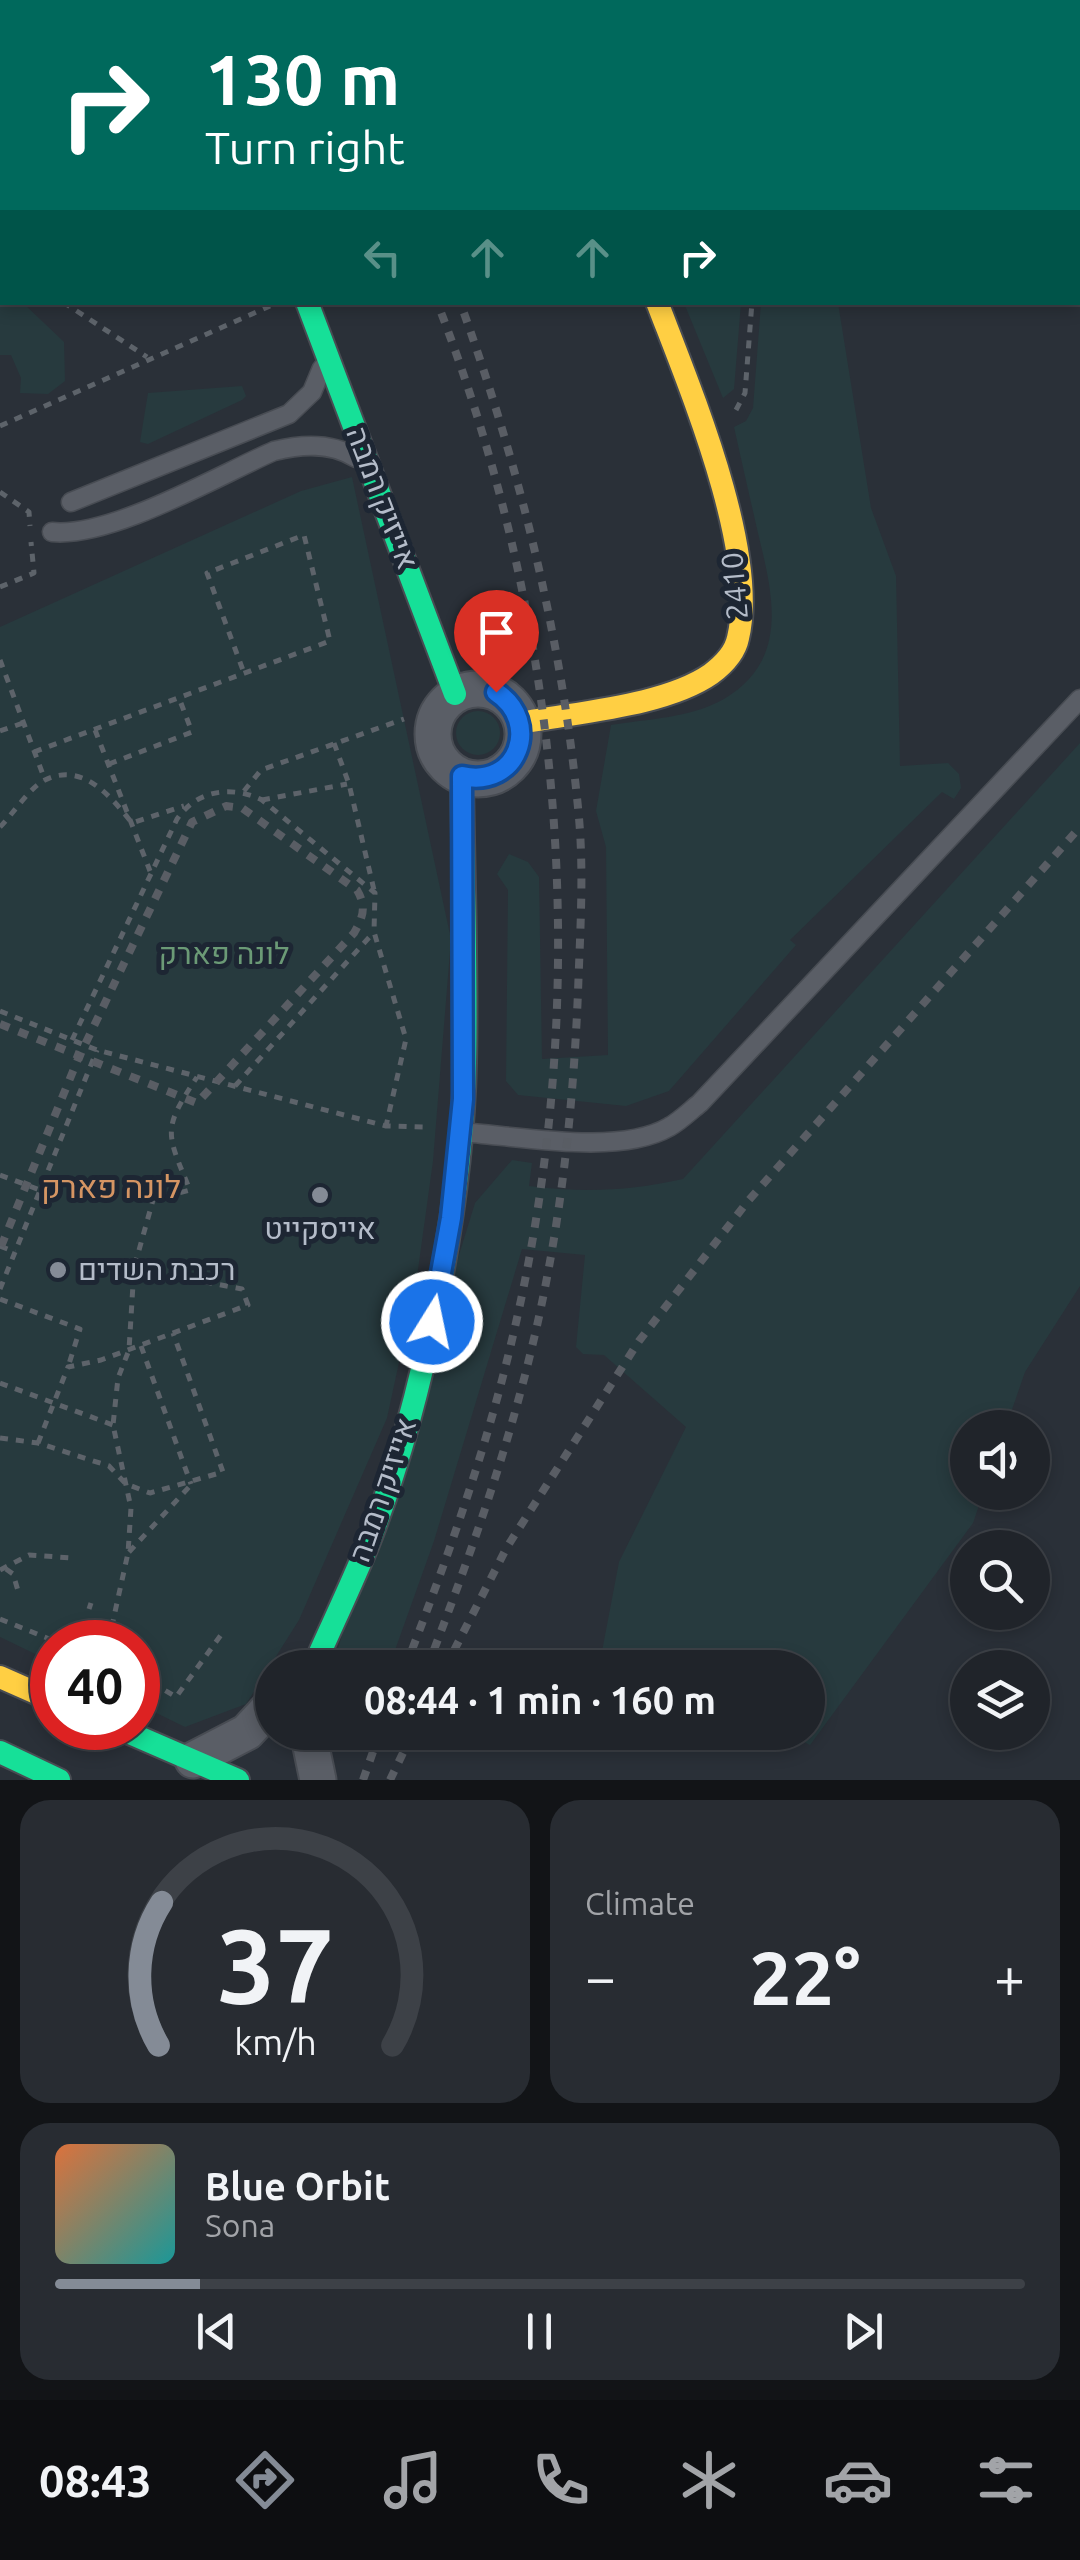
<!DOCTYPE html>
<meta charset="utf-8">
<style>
:root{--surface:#20242a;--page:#282c32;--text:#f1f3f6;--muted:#a2a4a8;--line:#3d4147;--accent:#848b96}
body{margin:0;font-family:Ubuntu,Heebo,sans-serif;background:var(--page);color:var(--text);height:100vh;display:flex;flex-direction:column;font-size:38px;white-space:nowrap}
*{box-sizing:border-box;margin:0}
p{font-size:32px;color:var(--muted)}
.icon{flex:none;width:55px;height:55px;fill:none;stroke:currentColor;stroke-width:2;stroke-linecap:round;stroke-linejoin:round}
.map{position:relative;height:1780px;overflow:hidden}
.details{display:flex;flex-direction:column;gap:20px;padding:20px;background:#121417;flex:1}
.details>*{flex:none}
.hud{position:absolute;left:0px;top:0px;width:1080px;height:305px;box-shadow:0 5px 15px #0003,0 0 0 2px var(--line);background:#00695c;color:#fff;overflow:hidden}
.controls{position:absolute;left:950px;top:1410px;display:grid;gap:20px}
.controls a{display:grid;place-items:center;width:100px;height:100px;border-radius:50%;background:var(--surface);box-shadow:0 5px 15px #0003,0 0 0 2px var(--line);font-size:50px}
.speed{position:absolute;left:30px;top:1620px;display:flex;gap:20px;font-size:50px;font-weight:700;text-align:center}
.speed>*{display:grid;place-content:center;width:130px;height:130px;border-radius:50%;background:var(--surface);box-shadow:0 5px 15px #0003,0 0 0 2px var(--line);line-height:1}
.speed .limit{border:15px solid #d22;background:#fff;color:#111}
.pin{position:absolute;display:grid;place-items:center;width:85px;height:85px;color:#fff;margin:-102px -42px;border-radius:50% 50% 50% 0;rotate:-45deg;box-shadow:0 0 10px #0007}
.pin .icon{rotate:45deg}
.me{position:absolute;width:110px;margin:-55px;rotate:10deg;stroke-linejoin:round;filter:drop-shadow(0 0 8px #0008)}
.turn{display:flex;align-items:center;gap:35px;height:210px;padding:0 40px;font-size:45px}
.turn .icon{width:130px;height:130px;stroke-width:2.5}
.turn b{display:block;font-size:70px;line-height:85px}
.lanes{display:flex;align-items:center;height:95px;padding:0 40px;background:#0003;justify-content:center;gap:50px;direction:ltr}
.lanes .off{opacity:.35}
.big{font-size:75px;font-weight:700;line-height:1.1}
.details .widget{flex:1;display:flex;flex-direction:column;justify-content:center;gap:15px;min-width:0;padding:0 35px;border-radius:30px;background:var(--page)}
.details .dial{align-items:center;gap:0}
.dial svg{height:260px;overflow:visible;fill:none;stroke:var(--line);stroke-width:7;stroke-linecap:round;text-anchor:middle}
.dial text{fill:var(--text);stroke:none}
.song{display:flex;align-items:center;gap:30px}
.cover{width:120px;height:120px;border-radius:15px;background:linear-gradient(135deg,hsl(20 70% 55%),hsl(180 70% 35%))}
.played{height:10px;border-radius:5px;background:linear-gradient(90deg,var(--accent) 15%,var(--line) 15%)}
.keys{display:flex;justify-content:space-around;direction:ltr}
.heat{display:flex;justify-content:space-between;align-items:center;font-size:55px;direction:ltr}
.details .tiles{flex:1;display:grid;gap:20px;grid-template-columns:1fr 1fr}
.widget:last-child{grid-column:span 2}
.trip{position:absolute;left:255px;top:1650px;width:570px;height:100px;border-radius:50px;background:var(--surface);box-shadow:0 5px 15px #0003,0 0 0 2px var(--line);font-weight:700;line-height:100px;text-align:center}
.tabs{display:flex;height:160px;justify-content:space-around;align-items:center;background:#0d0e11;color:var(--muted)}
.tabs .icon{width:70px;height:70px}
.tabs .on{color:var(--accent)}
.tabs b{font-size:45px;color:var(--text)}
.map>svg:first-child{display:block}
</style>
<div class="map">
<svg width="1080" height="1780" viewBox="0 0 1080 1780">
<rect width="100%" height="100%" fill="#2a3038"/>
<g fill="#273a3e">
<path d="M0 281 2 302 23 303 64 342 65 381 48 394 20 393 21 378 11 355H0Z"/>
<path d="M684 303H741L734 389 723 398Z"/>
<path d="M761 303H838L871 508 896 576 900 766 948 763 959 774 961 788 954 799 942 792 790 940 796 945 669 1091 626 1106 518 1095 506 1081 508 890 497 874 509 854 528 862 539 877 542 1059 608 1055 606 847 596 811 611 725C647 719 691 718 724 699 790 660 773 595 758 533 750 498 742 463 734 427L746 421 753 408Z"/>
<path d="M242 386 246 396 242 400 148 444 140 442 148 393Z"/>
<path d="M352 477 451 939 433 1161 416 1284 387 1418 299 1620 246 1704 185 1727 138 1704V1642H52V1662L0 1637V627L301 491Z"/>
<circle cx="478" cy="733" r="22"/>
<path d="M1080 743V1286L1025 1372 1006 1427 968 1428V1492L983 1493 973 1523 810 1745 787 1733 808 1732V1668L599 1667 619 1562 686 1427 604 1355 583 1354 576 1347 585 1255 522 1249 434 1541 389 1667 332 1668 475 1203 512 1160 532 1163 529 1186C584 1193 630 1191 683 1179Z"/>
</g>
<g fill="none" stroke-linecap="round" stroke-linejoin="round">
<defs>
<g id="lane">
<path d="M46 0 49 2"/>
<path d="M71 502 289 414 312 392 322 368"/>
<path d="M52 532C111 538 217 476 274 451 302 444 331 442 356 458"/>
<path d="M461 1132C518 1136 619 1156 669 1127 680 1121 690 1111 700 1103L1080 699"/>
</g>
<g id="street">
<path d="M141 0 143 2"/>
<path d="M535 0V2"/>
<circle cx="478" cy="734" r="45"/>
<path d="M308 1732 318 1780"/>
<path d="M193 1760 247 1732 272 1705"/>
</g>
<g id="fast">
<path d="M307 302 455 694"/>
<path d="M313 1668C331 1627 351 1586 368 1544 422 1409 462 1208 465 1063 467 968 463 872 462 776"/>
<path d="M118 1728 238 1780"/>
<path d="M0 1752 59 1780"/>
</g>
<g id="slow">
<path d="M521 723C577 712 665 706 711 674 723 665 735 653 738 638 759 551 689 386 657 302"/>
<path d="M0 1677 52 1700"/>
</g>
</defs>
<use href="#lane" stroke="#484c53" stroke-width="21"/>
<use href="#street" stroke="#484c53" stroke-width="39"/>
<use href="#fast" stroke="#484c53" stroke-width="26"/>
<use href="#slow" stroke="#484c53" stroke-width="26"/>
<g stroke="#5d636a" stroke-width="5" stroke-dasharray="8 8" stroke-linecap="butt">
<path d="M964 0V2"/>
<path d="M1078 42 1080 41"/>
<path d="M0 261 2 263"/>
<path d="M63 302 147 357"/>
<path d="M736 410 745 393 752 302"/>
<path d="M0 426 270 306"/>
<path d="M0 492 29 512 30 526"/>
<path d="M0 587 34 573 31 542"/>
<path d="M0 660 45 780"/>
<path d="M95 730 150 871"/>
<path d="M0 731 23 723"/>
<path d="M334 743 349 784 374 890"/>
<path d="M34 752 330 641 304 535 207 573 244 673"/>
<path d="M109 764 192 732 179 698"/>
<path d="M244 791 261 770 404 719"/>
<path d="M262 800 347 784"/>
<path d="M0 827C13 814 29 788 45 780 83 761 112 798 132 823L184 806"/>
<path d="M0 1011 97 1050 386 1126 424 1127"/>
<path d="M72 1040 177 819C197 790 231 785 262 800L375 893 374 932 406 1039 386 1126"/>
<path d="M235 1086 374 932"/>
<path d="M0 1175 40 1190"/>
<path d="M0 1246 15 1252"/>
<path d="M0 1289 97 1050"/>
<path d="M0 1299 80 1329 68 1367"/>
<path d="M141 1346 191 1484"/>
<path d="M0 1383 113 1425"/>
<path d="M0 1438 38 1443 109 1466 126 1484 150 1493 223 1472 173 1333"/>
<path d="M38 1443 68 1367 101 1360 248 1305 242 1289 134 1268"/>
<path d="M129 1552 189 1487"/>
<path d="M6 1569 13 1574 19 1594"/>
<path d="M0 1570 29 1555 73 1558"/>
<path d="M89 1609 91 1603"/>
<path d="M0 1619 57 1642"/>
<path d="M85 1642 111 1630"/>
<path d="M116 1642 111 1630 128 1553 131 1508 113 1425 118 1378 129 1350 134 1268 153 1200 190 1190C166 1132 162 1130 197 1077"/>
<path d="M138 1674 176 1697 221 1635"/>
</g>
<use href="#lane" stroke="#5a5e66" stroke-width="18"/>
<use href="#street" stroke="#5a5e66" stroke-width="35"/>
<use href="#fast" stroke="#16e098" stroke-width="22"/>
<use href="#slow" stroke="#ffcf43" stroke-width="22"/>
<g stroke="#595d64" stroke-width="8" stroke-dasharray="10 10" stroke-linecap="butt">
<path d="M277 0 279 2"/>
<path d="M304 0 305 2"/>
<path d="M0 1024 197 1103 354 933C363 917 367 907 357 890L242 808 226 806 192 822 78 1059 0 1249"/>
<path d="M405 1668C446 1562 485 1454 511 1344 594 999 566 632 437 302"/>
<path d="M427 1668C467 1564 505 1459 531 1351 560 1233 573 1113 578 992 580 934 584 875 579 818 563 643 520 467 460 302"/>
<path d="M445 1668 507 1547 639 1341 748 1201 1080 827"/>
<path d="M363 1780 380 1732"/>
<path d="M390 1780 413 1732"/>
</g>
</g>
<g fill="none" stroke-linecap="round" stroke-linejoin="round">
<defs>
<path id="route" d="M432 1322 451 1218 463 1099 462 776C518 789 542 722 496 692"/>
</defs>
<use href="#route" stroke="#114b97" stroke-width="25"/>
<use href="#route" stroke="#1a73e8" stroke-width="18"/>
</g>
<g fill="#848b96" stroke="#1d2633" stroke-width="4">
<circle cx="320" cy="1195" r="10"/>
<circle cx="58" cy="1270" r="10"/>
</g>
<g text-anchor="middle" stroke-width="10" stroke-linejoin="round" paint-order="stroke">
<g font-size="30" fill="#b4bcc9" stroke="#1d2633">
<text transform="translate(382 498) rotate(69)" y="10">אייזיק רמבה</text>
<text transform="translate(735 586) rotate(-95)" y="10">2410</text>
<text transform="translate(383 1490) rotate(-71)" y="10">אייזיק רמבה</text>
</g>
<g font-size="30" fill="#6b9a76" stroke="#1d2633">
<text x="224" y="964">לונה פארק</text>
</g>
<g font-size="30" fill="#b4bcc9" stroke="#1d2633">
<text x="320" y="1239">אייסקייט</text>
<text x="78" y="1280" text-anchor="start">רכבת השדים</text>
</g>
<g font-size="32" fill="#d59563" stroke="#1d2633">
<text x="111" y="1198">לונה פארק</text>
</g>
</g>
</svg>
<div class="controls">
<a><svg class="icon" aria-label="sound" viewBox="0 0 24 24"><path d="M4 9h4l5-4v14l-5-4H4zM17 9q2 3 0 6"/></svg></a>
<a><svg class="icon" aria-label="search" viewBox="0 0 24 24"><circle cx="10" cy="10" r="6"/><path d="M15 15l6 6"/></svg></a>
<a><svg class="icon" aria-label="layers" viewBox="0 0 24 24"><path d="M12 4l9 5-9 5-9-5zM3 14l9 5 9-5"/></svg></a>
</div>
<div class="speed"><div class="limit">40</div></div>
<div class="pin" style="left:496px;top:692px;background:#d93025"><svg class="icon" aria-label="arrive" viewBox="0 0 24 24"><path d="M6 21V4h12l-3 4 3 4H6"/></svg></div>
<svg class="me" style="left:432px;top:1322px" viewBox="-20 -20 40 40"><circle r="17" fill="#1a73e8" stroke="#fff" stroke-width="3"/><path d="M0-11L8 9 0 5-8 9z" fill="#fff"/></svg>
<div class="trip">08:44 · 1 min · 160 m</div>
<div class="hud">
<div class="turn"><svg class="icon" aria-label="right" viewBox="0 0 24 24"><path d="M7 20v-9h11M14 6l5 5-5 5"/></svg><div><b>130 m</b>Turn right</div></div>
<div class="lanes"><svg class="icon off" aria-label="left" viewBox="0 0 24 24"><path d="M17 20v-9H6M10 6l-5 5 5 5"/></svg><svg class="icon off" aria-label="ahead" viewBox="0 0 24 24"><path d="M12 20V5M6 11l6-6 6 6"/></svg><svg class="icon off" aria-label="ahead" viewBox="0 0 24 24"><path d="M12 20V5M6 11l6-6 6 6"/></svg><svg class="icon" aria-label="right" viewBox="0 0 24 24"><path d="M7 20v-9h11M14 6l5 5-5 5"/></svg></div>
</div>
</div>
<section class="details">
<div class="tiles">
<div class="widget dial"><svg viewBox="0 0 100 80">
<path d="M14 69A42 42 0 1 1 86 69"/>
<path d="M14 69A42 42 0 0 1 15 25" stroke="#848b96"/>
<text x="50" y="56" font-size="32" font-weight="700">37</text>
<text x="50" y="72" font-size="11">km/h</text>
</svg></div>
<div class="widget"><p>Climate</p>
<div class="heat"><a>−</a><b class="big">22°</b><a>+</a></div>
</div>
<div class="widget">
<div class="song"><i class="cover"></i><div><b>Blue Orbit</b><p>Sona</p></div></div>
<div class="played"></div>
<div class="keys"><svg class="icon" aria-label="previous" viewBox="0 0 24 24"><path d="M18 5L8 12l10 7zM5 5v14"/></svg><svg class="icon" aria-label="pause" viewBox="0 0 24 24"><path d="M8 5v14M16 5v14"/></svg><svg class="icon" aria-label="next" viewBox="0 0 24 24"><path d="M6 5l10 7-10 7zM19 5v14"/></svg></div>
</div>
</div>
</section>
<nav class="tabs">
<b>08:43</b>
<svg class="icon on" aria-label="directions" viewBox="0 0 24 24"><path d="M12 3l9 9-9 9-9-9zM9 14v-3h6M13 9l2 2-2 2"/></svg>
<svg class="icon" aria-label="music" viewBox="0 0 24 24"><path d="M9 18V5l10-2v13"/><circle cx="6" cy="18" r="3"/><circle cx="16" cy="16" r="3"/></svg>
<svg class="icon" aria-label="phone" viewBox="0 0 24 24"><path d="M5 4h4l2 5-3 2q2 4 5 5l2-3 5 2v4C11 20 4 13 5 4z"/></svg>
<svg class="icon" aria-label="climate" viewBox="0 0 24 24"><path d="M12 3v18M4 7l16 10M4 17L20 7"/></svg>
<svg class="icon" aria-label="car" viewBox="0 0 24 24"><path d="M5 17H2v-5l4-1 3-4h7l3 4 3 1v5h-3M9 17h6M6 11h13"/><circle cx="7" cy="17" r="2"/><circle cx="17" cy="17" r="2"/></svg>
<svg class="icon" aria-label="filters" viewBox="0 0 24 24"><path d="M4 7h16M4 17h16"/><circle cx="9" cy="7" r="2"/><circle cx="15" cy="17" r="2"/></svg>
</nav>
